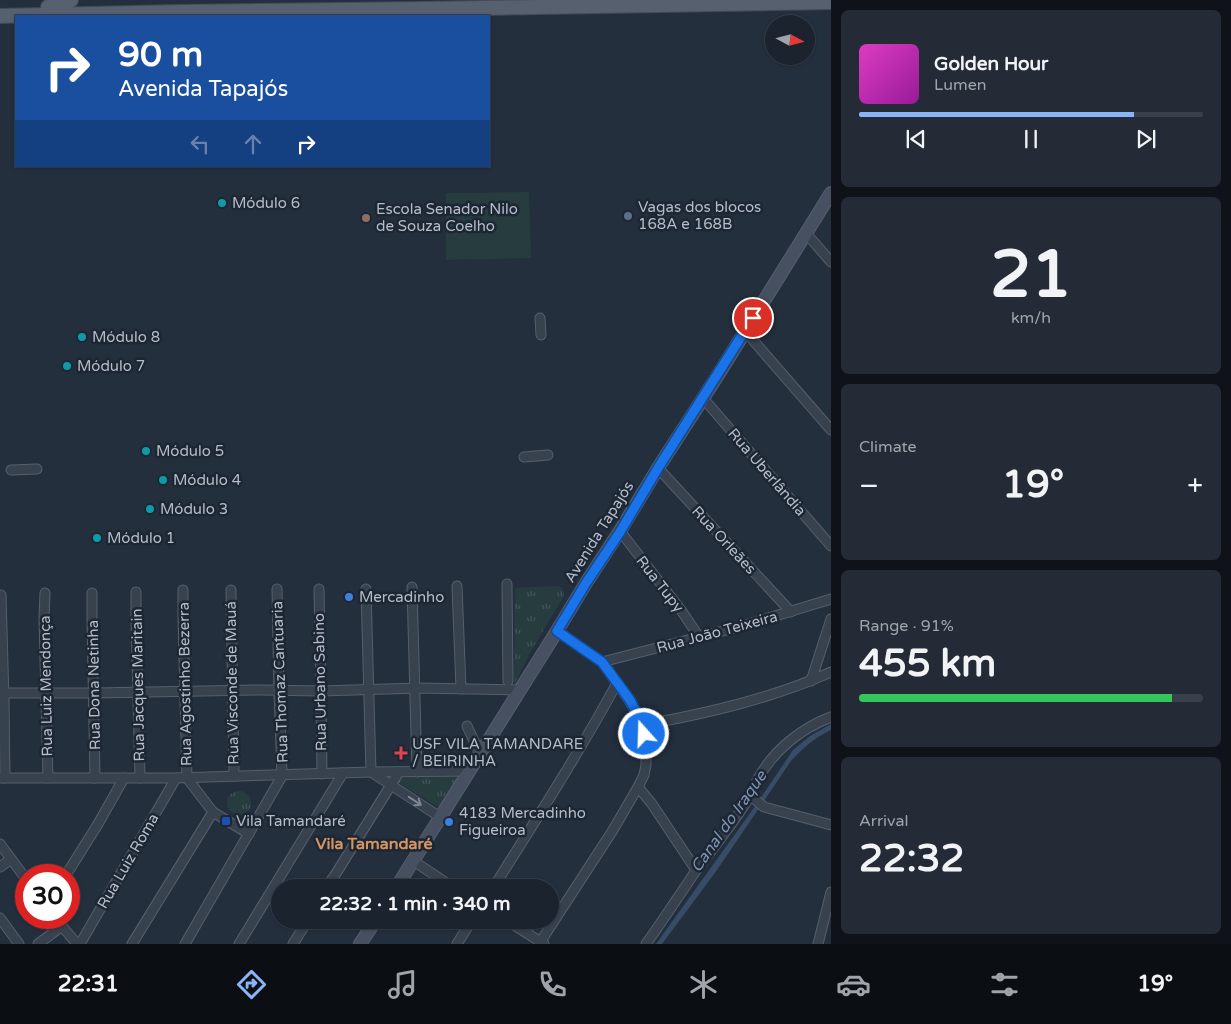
<!DOCTYPE html>
<meta charset="utf-8">
<style>
:root{--surface:#1b232e;--page:#242b36;--text:#f1f3f6;--muted:#a0a4aa;--line:#39404a;--accent:#8ab4f8}
body{margin:0;font-family:"Varela Round",sans-serif;background:var(--page);color:var(--text);height:100vh;display:flex;flex-direction:column;font-size:19px;white-space:nowrap}
*{box-sizing:border-box;margin:0}
p{font-size:16px;color:var(--muted)}
.icon{flex:none;width:28px;height:28px;fill:none;stroke:currentColor;stroke-width:2;stroke-linecap:round;stroke-linejoin:round}
.map{position:relative;flex:1;overflow:hidden}
.side{display:flex;flex-direction:column;gap:10px;padding:10px;background:#0f1319;width:400px}
.side>*{flex:none}
.guide{position:absolute;left:15px;top:15px;width:475px;height:152px;border-radius:0px;box-shadow:0 1px 4px #0004,0 0 0 1px var(--line);background:#1a4fa0;color:#fff;overflow:hidden}
.needle{width:32px;rotate:97deg}
.tools{position:absolute;left:765px;top:15px;display:grid;gap:10px}
.tools a{display:grid;place-items:center;width:50px;height:50px;border-radius:50%;background:var(--surface);box-shadow:0 1px 4px #0004,0 0 0 1px var(--line);font-size:25px}
.speed{position:absolute;left:15px;top:864px;display:flex;gap:10px;font-size:25px;font-weight:700;text-align:center}
.speed>*{display:grid;place-content:center;width:65px;height:65px;border-radius:50%;background:var(--surface);box-shadow:0 1px 4px #0004,0 0 0 1px var(--line);line-height:1}
.speed .limit{border:8px solid #d22;background:#fff;color:#111}
.pin{position:absolute;display:grid;place-items:center;width:42px;height:42px;color:#fff;margin:-21px;border:2px solid #fff;border-radius:50%;box-shadow:0 1px 5px #0007}
.me{position:absolute;width:55px;margin:-28px;rotate:340deg;stroke-linejoin:round;filter:drop-shadow(0 0 4px #0008)}
.turn{display:flex;align-items:center;gap:18px;height:105px;padding:0 20px;font-size:22px}
.turn .icon{width:65px;height:65px;stroke-width:2.5}
.turn b{display:block;font-size:35px;line-height:42px}
.lanes{display:flex;align-items:center;height:48px;padding:0 20px;background:#0003;justify-content:center;gap:25px;direction:ltr}
.lanes .off{opacity:.35}
.big{font-size:38px;font-weight:800;line-height:1.1}
.side .widget{flex:1;display:flex;flex-direction:column;justify-content:center;gap:8px;min-width:0;padding:0 18px;border-radius:8px;background:var(--page)}
.side .dial{align-items:center;gap:0}
.dial b{font-size:65px;line-height:1}
.song{display:flex;align-items:center;gap:15px}
.cover{width:60px;height:60px;border-radius:8px;background:linear-gradient(135deg,hsl(310 70% 55%),hsl(300 70% 35%))}
.played{height:5px;border-radius:2px;background:linear-gradient(90deg,var(--accent) 80%,var(--line) 80%)}
.keys{display:flex;justify-content:space-around;direction:ltr}
.heat{display:flex;justify-content:space-between;align-items:center;font-size:28px;direction:ltr}
.charge{height:8px;border-radius:4px;background:linear-gradient(90deg,#34c759 91%,var(--line) 0)}
.trip{position:absolute;left:271px;top:879px;width:288px;height:50px;border-radius:25px;background:var(--surface);box-shadow:0 1px 4px #0004,0 0 0 1px var(--line);font-weight:800;line-height:50px;text-align:center}
.tabs{display:flex;height:80px;justify-content:space-around;align-items:center;background:#0b0e12;color:var(--muted)}
.tabs .icon{width:35px;height:35px}
.tabs .active{color:var(--accent)}
.tabs b{font-size:22px;color:var(--text)}
main{display:flex;flex:1;min-height:0}
.map>svg:first-child{display:block}
</style>
<main>
<div class="map">
<svg width="831" height="944" viewBox="0 0 831 944">
<defs>
<pattern id="grass-tufts" width="24" height="20" patternUnits="userSpaceOnUse" patternTransform="scale(1.25)"><rect width="24" height="20" fill="#263c3f"/><path d="M3 7l-1-3M5 7V3M7 7l1-3M15 17l-1-3M17 17v-4M19 17l1-3" fill="none" stroke="#435659"/></pattern>
</defs>
<rect width="100%" height="100%" fill="#242f3e"/>
<g fill="url(#grass-tufts)">
<path d="M557 586 562 588 564 592V596L531 651 514 685 515 588Z"/>
<path d="M454 773 456 776 458 781 442 806H436L398 782 402 775Z"/>
<circle cx="239" cy="803" r="12"/>
</g>
<path fill="#263c3f" d="M529 192 531 258 446 260V193Z"/>
<path fill="#394c67" d="M831 724V730C814 738 804 747 791 761L717 870 662 944H656L756 805 793 750 810 736Z"/>
<g fill="none" stroke-linecap="round" stroke-linejoin="round">
<defs>
<g id="street">
<path d="M806 233 831 262"/>
<path d="M540 318 541 335"/>
<path d="M745 331 831 430"/>
<path d="M703 398 831 546"/>
<path d="M524 457 548 455"/>
<path d="M658 468 791 612"/>
<path d="M11 470 37 469"/>
<path d="M620 531 681 610 699 637"/>
<path d="M507 584 508 681"/>
<path d="M457 586 461 689"/>
<path d="M412 587 417 772"/>
<path d="M319 589 321 691 322 774"/>
<path d="M366 589 371 772"/>
<path d="M183 590V616L187 778 213 812 249 834"/>
<path d="M231 590 234 776"/>
<path d="M136 592V618L140 778"/>
<path d="M45 593 44 618 48 778"/>
<path d="M92 593V618L95 778"/>
<path d="M1 595 4 700 5 778"/>
<path d="M602 662 742 626 831 599"/>
<path d="M811 681 831 619"/>
<path d="M0 693H94L260 690 321 691 419 688 520 690"/>
<path d="M643 725C708 713 770 699 831 672"/>
<path d="M467 726 480 754"/>
<path d="M371 772 440 817"/>
<path d="M0 778H176L371 772 469 771"/>
<path d="M638 787 652 804 696 870"/>
<path d="M750 795 764 807 831 825"/>
<path d="M0 844 26 879"/>
<path d="M412 860 454 888"/>
<path d="M0 867 11 859"/>
<path d="M66 875 98 824 124 778"/>
<path d="M332 879 345 888"/>
<path d="M327 888 399 772"/>
<path d="M493 888C536 820 579 753 617 683"/>
<path d="M0 918 19 944"/>
<path d="M55 918 77 944"/>
<path d="M506 920 544 944"/>
<path d="M38 944 62 926"/>
<path d="M80 944 176 778"/>
<path d="M132 944 213 812"/>
<path d="M185 944 282 776 279 691 277 589"/>
<path d="M239 944 343 773"/>
<path d="M293 944 308 920"/>
<path d="M457 944 472 920"/>
<path d="M539 944 613 830 638 787 644 775 646 765V748L643 725 629 700 602 662 557 631"/>
<path d="M646 944C663 920 679 896 695 872 704 859 714 848 723 835 733 822 743 808 751 794 754 788 756 782 759 777 775 749 802 728 831 717"/>
<path d="M818 944 831 892"/>
</g>
<g id="secondary">
<path d="M396 888 557 631 586 583 620 531 658 468 718 375 831 193"/>
<path d="M360 944 376 920"/>
</g>
<g id="primary">
<path d="M48 7 65 5 71 0"/>
<path d="M0 16 179 12 422 9 831 2"/>
</g>
</defs>
<use href="#street" stroke="#565f6c" stroke-width="11"/>
<use href="#secondary" stroke="#565f6c" stroke-width="14"/>
<use href="#primary" stroke="#414a57" stroke-width="16"/>
<use href="#street" stroke="#38414e" stroke-width="9"/>
<use href="#secondary" stroke="#465061" stroke-width="12"/>
<use href="#primary" stroke="#56606e" stroke-width="14"/>
</g>
<defs><path id="oneway-shaft" d="M-6 0H5M1.5-3L5.5 0L1.5 3" fill="none" stroke-width="1.6" stroke-linecap="round" stroke-linejoin="round" transform="scale(1.25)"/></defs>
<use stroke="#7c8592" href="#oneway-shaft" transform="translate(415 801) rotate(33)"/>
<g fill="none" stroke-linecap="round" stroke-linejoin="round">
<defs>
<path id="route" d="M644 734 643 725 630 700 602 662 557 631 586 583 620 532 658 468 753 318"/>
</defs>
<use href="#route" stroke="#114b97" stroke-width="12"/>
<use href="#route" stroke="#1a73e8" stroke-width="9"/>
</g>
<g fill="#0f9aa8" stroke="#1d2633" stroke-width="2">
<circle cx="222" cy="203" r="5"/>
<circle cx="82" cy="337" r="5"/>
<circle cx="67" cy="366" r="5"/>
<circle cx="146" cy="451" r="5"/>
<circle cx="163" cy="480" r="5"/>
<circle cx="150" cy="509" r="5"/>
<circle cx="97" cy="538" r="5"/>
</g>
<circle fill="#5c6f8a" stroke="#1d2633" stroke-width="2" cx="628" cy="216" r="5"/>
<circle fill="#8d6e63" stroke="#1d2633" stroke-width="2" cx="366" cy="218" r="5"/>
<g fill="#3f7fe0" stroke="#1d2633" stroke-width="2">
<circle cx="349" cy="597" r="5"/>
<circle cx="449" cy="822" r="5"/>
</g>
<path fill="#e0444e" stroke="#1d2633" stroke-width="2" d="M398.5 745.5h5v5h5v5h-5v5h-5v-5h-5v-5h5z"/>
<rect fill="#1a4fb4" stroke="#1d2633" stroke-width="2" x="221" y="816" width="10" height="10" rx="2.5"/>
<g text-anchor="middle" stroke-width="5" stroke-linejoin="round" paint-order="stroke">
<g font-size="15" fill="#b4bcc9" stroke="#1d2633" text-anchor="start">
<text x="232" y="208">Módulo 6</text>
<text x="638" y="212">Vagas dos blocos<tspan x="638" dy="17">168A e 168B</tspan></text>
<text x="376" y="214">Escola Senador Nilo<tspan x="376" dy="17">de Souza Coelho</tspan></text>
<text x="92" y="342">Módulo 8</text>
<text x="77" y="371">Módulo 7</text>
<text x="156" y="456">Módulo 5</text>
<text x="173" y="485">Módulo 4</text>
<text x="160" y="514">Módulo 3</text>
<text x="107" y="543">Módulo 1</text>
<text x="359" y="602">Mercadinho</text>
<text x="412" y="749">USF VILA TAMANDARE<tspan x="412" dy="17">/ BEIRINHA</tspan></text>
<text x="459" y="818">4183 Mercadinho<tspan x="459" dy="17">Figueiroa</tspan></text>
<text x="236" y="826">Vila Tamandaré</text>
</g>
<g font-size="15" fill="#b4bcc9" stroke="#1d2633">
<text transform="translate(767 472) rotate(49)" y="5">Rua Uberlândia</text>
<text transform="translate(599 532) rotate(-58)" y="5">Avenida Tapajós</text>
<text transform="translate(724 540) rotate(47)" y="5">Rua Orleães</text>
<text transform="translate(660 584) rotate(52)" y="5">Rua Tupy</text>
<text transform="translate(717 632) rotate(-15)" y="5">Rua João Teixeira</text>
<text transform="translate(280 682) rotate(-92)" y="5">Rua Thomaz Cantuaria</text>
<text transform="translate(320 682) rotate(-91)" y="5">Rua Urbano Sabino</text>
<text transform="translate(232 683) rotate(-91)" y="5">Rua Visconde de Mauá</text>
<text transform="translate(185 684) rotate(-91)" y="5">Rua Agostinho Bezerra</text>
<text transform="translate(94 685) rotate(-91)" y="5">Rua Dona Netinha</text>
<text transform="translate(138 685) rotate(-91)" y="5">Rua Jacques Maritain</text>
<text transform="translate(46 686) rotate(-91)" y="5">Rua Luiz Mendonça</text>
<text transform="translate(128 861) rotate(-60)" y="5">Rua Luiz Roma</text>
</g>
<g font-size="16" font-style="italic" fill="#7c92b1" stroke="#1d2633">
<text transform="translate(728 821) rotate(-55)" y="6">Canal do Iraque</text>
</g>
<g font-size="16" font-weight="bold" fill="#d59563" stroke="#1d2633">
<text x="374" y="849">Vila Tamandaré</text>
</g>
</g>
</svg>
<div class="tools">
<a><svg class="needle" viewBox="-14 -14 28 28"><path d="M0-13l5 13h-10z" fill="#e53935"/><path d="M0 13l5-13h-10z" fill="#a0a4aa"/></svg></a>
</div>
<div class="speed"><div class="limit">30</div></div>
<div class="pin" style="left:753px;top:318px;background:#d93025"><svg class="icon" aria-label="arrive" viewBox="0 0 24 24"><path d="M6 21V4h12l-3 4 3 4H6"/></svg></div>
<svg class="me" style="left:644px;top:734px" viewBox="-20 -20 40 40"><circle r="17" fill="#1a73e8" stroke="#fff" stroke-width="3"/><path d="M0-11L8 9 0 5-8 9z" fill="#fff"/></svg>
<div class="trip">22:32 · 1 min · 340 m</div>
<div class="guide">
<div class="turn"><svg class="icon" aria-label="right" viewBox="0 0 24 24"><path d="M7 20v-9h11M14 6l5 5-5 5"/></svg><div><b>90 m</b>Avenida Tapajós</div></div>
<div class="lanes"><svg class="icon off" aria-label="left" viewBox="0 0 24 24"><path d="M17 20v-9H6M10 6l-5 5 5 5"/></svg><svg class="icon off" aria-label="ahead" viewBox="0 0 24 24"><path d="M12 20V5M6 11l6-6 6 6"/></svg><svg class="icon" aria-label="right" viewBox="0 0 24 24"><path d="M7 20v-9h11M14 6l5 5-5 5"/></svg></div>
</div>
</div>
<section class="side">
<div class="widget">
<div class="song"><i class="cover"></i><div><b>Golden Hour</b><p>Lumen</p></div></div>
<div class="played"></div>
<div class="keys"><svg class="icon" aria-label="previous" viewBox="0 0 24 24"><path d="M18 5L8 12l10 7zM5 5v14"/></svg><svg class="icon" aria-label="pause" viewBox="0 0 24 24"><path d="M8 5v14M16 5v14"/></svg><svg class="icon" aria-label="next" viewBox="0 0 24 24"><path d="M6 5l10 7-10 7zM19 5v14"/></svg></div>
</div>
<div class="widget dial"><b>21</b><p>km/h</p></div>
<div class="widget"><p>Climate</p>
<div class="heat"><a>−</a><b class="big">19°</b><a>+</a></div>
</div>
<div class="widget"><p>Range · 91%</p><b class="big">455 km</b><div class="charge"></div></div>
<div class="widget"><p>Arrival</p><b class="big">22:32</b></div>
</section>
</main>
<nav class="tabs">
<b>22:31</b>
<svg class="icon active" aria-label="directions" viewBox="0 0 24 24"><path d="M12 3l9 9-9 9-9-9zM9 14v-3h6M13 9l2 2-2 2"/></svg>
<svg class="icon" aria-label="music" viewBox="0 0 24 24"><path d="M9 18V5l10-2v13"/><circle cx="6" cy="18" r="3"/><circle cx="16" cy="16" r="3"/></svg>
<svg class="icon" aria-label="phone" viewBox="0 0 24 24"><path d="M5 4h4l2 5-3 2q2 4 5 5l2-3 5 2v4C11 20 4 13 5 4z"/></svg>
<svg class="icon" aria-label="climate" viewBox="0 0 24 24"><path d="M12 3v18M4 7l16 10M4 17L20 7"/></svg>
<svg class="icon" aria-label="car" viewBox="0 0 24 24"><path d="M5 17H2v-5l4-1 3-4h7l3 4 3 1v5h-3M9 17h6M6 11h13"/><circle cx="7" cy="17" r="2"/><circle cx="17" cy="17" r="2"/></svg>
<svg class="icon" aria-label="filters" viewBox="0 0 24 24"><path d="M4 7h16M4 17h16"/><circle cx="9" cy="7" r="2"/><circle cx="15" cy="17" r="2"/></svg>
<b>19°</b>
</nav>
